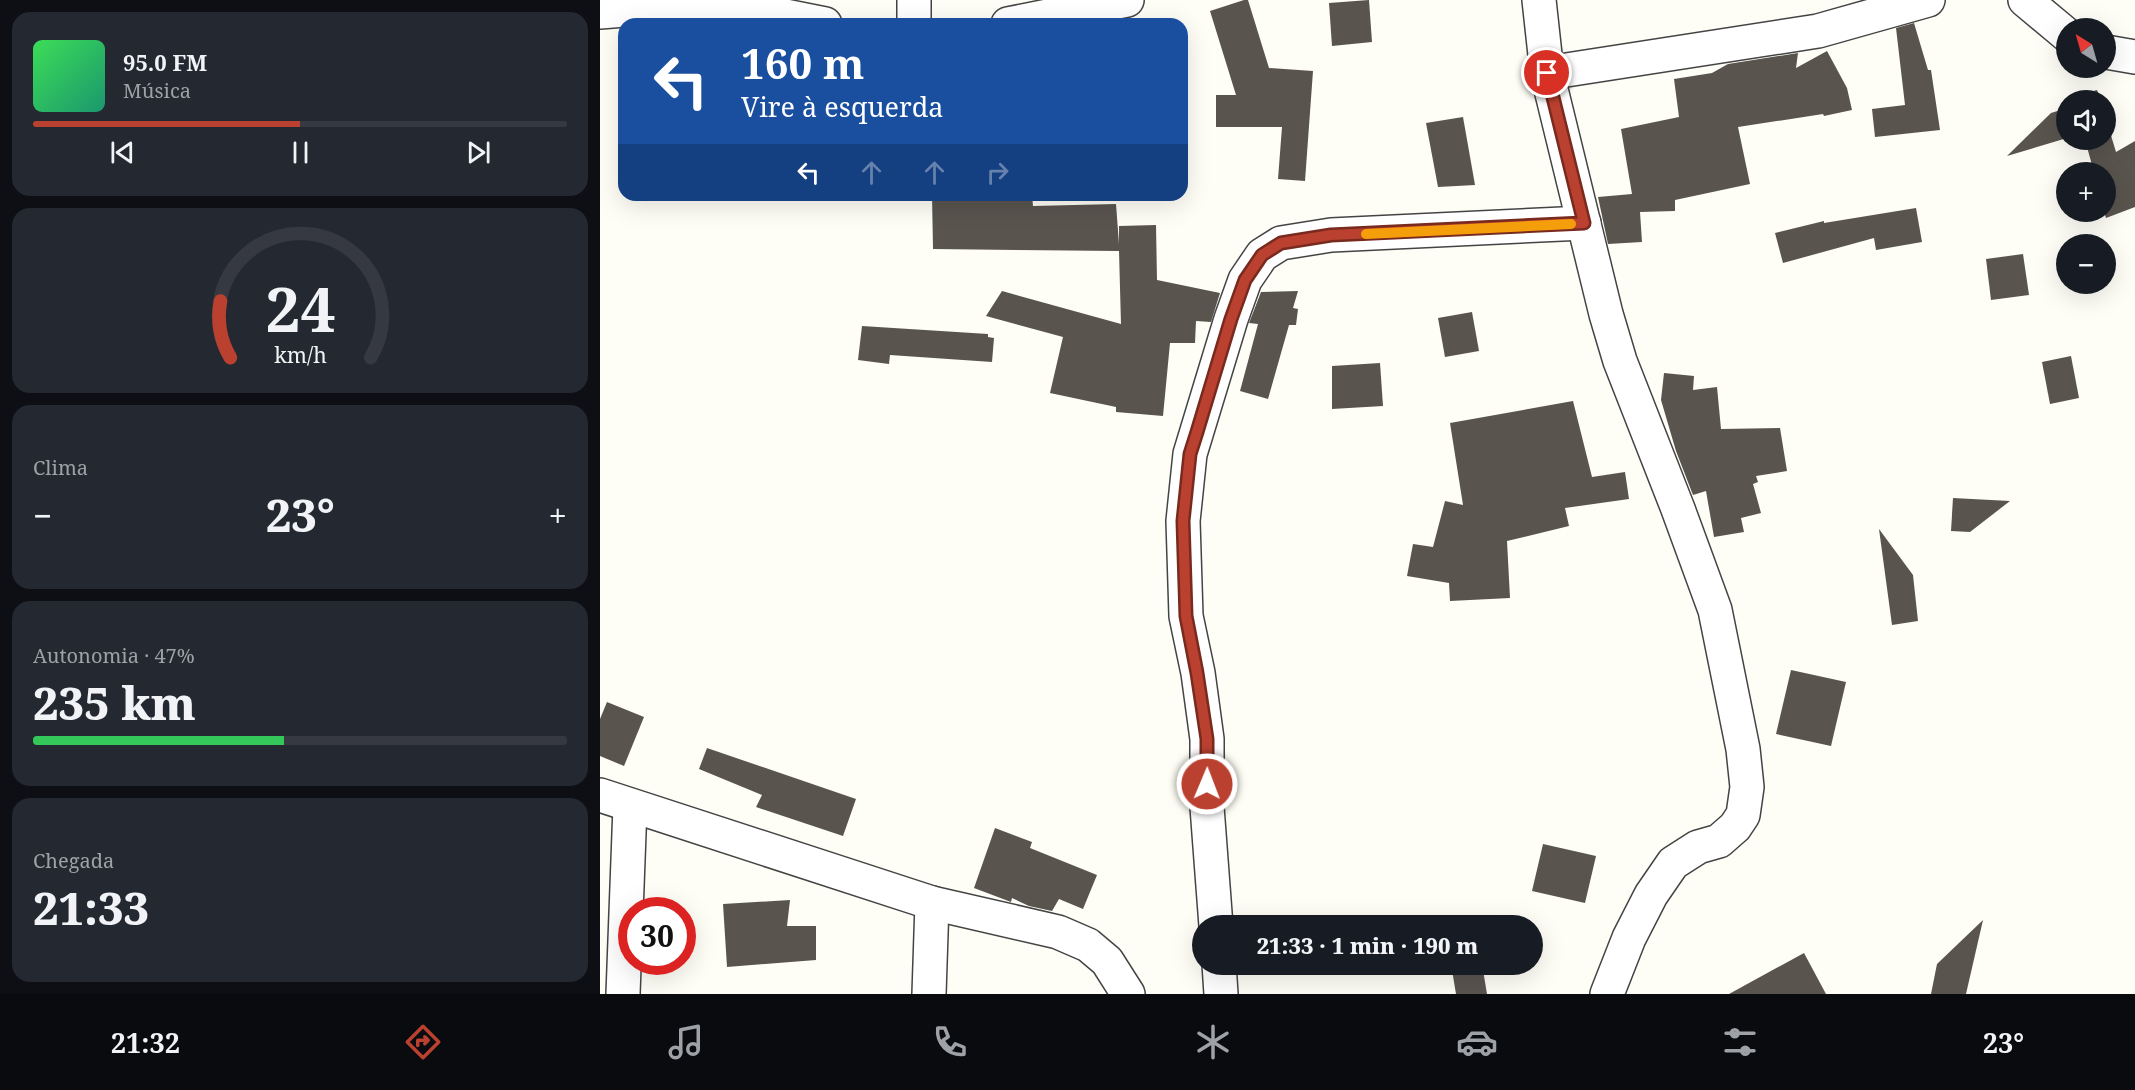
<!DOCTYPE html>
<html lang="pt">
<meta charset="utf-8">
<style>
:root{--surface:#171b24;--page:#242831;--text:#f1f3f6;--muted:#9ea1a6;--line:#363941;--accent:#ba4030}
body{margin:0;font-family:"Noto Serif",serif;background:var(--page);color:var(--text);height:100vh;display:flex;flex-direction:column;font-size:22px;white-space:nowrap}
*{box-sizing:border-box;margin:0}
p{font-size:20px;color:var(--muted)}
.icon{flex:none;width:33px;height:33px;fill:none;stroke:currentColor;stroke-width:2;stroke-linecap:round;stroke-linejoin:round}
.map{position:relative;flex:1;overflow:hidden}
.drawer{display:flex;flex-direction:column;gap:12px;padding:12px;background:#0d0f14;width:600px}
.drawer>*{flex:none}
.guide{position:absolute;left:18px;top:18px;width:570px;height:183px;border-radius:18px;box-shadow:0 6px 24px #0002;background:#1a4fa0;color:#fff;overflow:hidden}
.needle{width:39px;rotate:323deg}
.buttons{position:absolute;left:1456px;top:18px;display:grid;gap:12px}
.buttons a{display:grid;place-items:center;width:60px;height:60px;border-radius:50%;background:var(--surface);box-shadow:0 6px 24px #0002;font-size:30px}
.speed{position:absolute;left:18px;top:897px;display:flex;gap:12px;font-size:30px;font-weight:700;text-align:center}
.speed>*{display:grid;place-content:center;width:78px;height:78px;border-radius:50%;background:var(--surface);box-shadow:0 6px 24px #0002;line-height:1}
.speed .limit{border:9px solid #d22;background:#fff;color:#111}
.pin{position:absolute;display:grid;place-items:center;width:51px;height:51px;color:#fff;margin:-26px;border:3px solid #fff;border-radius:50%;box-shadow:0 2px 6px #0007}
.me{position:absolute;width:66px;margin:-33px;rotate:1deg;stroke-linejoin:round;filter:drop-shadow(0 0 4px #0008)}
.turn{display:flex;align-items:center;gap:21px;height:126px;padding:0 24px;font-size:27px}
.turn .icon{width:78px;height:78px;stroke-width:2.5}
.turn b{display:block;font-size:42px;line-height:51px}
.lanes{display:flex;align-items:center;height:57px;padding:0 24px;background:#0003;justify-content:center;gap:30px;direction:ltr}
.lanes .off{opacity:.35}
.big{font-size:45px;font-weight:800;line-height:1.1}
.drawer .card{flex:1;display:flex;flex-direction:column;justify-content:center;gap:9px;min-width:0;padding:0 21px;border-radius:18px;background:var(--page)}
.drawer .dial{align-items:center;gap:0}
.dial svg{height:156px;overflow:visible;fill:none;stroke:var(--line);stroke-width:7;stroke-linecap:round;text-anchor:middle}
.dial text{fill:var(--text);stroke:none}
.song{display:flex;align-items:center;gap:18px}
.cover{width:72px;height:72px;border-radius:9px;background:linear-gradient(135deg,hsl(130 70% 55%),hsl(160 70% 35%))}
.played{height:6px;border-radius:3px;background:linear-gradient(90deg,var(--accent) 50%,var(--line) 50%)}
.keys{display:flex;justify-content:space-around;direction:ltr}
.heat{display:flex;justify-content:space-between;align-items:center;font-size:33px;direction:ltr}
.charge{height:9px;border-radius:4px;background:linear-gradient(90deg,#34c759 47%,var(--line) 0)}
.trip{position:absolute;left:592px;top:915px;width:351px;height:60px;border-radius:30px;background:var(--surface);box-shadow:0 6px 24px #0002;font-weight:800;line-height:60px;text-align:center}
.tab-bar{display:flex;height:96px;justify-content:space-around;align-items:center;background:#090b0e;color:var(--muted)}
.tab-bar .icon{width:42px;height:42px}
.tab-bar .current{color:var(--accent)}
.tab-bar b{font-size:27px;color:var(--text)}
main{display:flex;flex:1;min-height:0}
.map>svg:first-child{display:block}
</style>
<main>
<section class="drawer">
<div class="card">
<div class="song"><i class="cover"></i><div><b>95.0 FM</b><p>Música</p></div></div>
<div class="played"></div>
<div class="keys"><svg class="icon" aria-label="previous" viewBox="0 0 24 24"><path d="M18 5L8 12l10 7zM5 5v14"/></svg><svg class="icon" aria-label="pause" viewBox="0 0 24 24"><path d="M8 5v14M16 5v14"/></svg><svg class="icon" aria-label="next" viewBox="0 0 24 24"><path d="M6 5l10 7-10 7zM19 5v14"/></svg></div>
</div>
<div class="card dial"><svg viewBox="0 0 100 80">
<path d="M14 69A42 42 0 1 1 86 69"/>
<path d="M14 69A42 42 0 0 1 9 40" stroke="#ba4030"/>
<text x="50" y="56" font-size="32" font-weight="700">24</text>
<text x="50" y="72" font-size="11">km/h</text>
</svg></div>
<div class="card"><p>Clima</p>
<div class="heat"><a>−</a><b class="big">23°</b><a>+</a></div>
</div>
<div class="card"><p>Autonomia · 47%</p><b class="big">235 km</b><div class="charge"></div></div>
<div class="card"><p>Chegada</p><b class="big">21:33</b></div>
</section>
<div class="map">
<svg width="1535" height="994" viewBox="0 0 1535 994">
<rect width="100%" height="100%" fill="#fefef6"/>
<g fill="#59544e">
<path d="M644 0H648L669 68 713 71 705 181 678 179 682 127H616V95H636L610 11Z"/>
<path d="M769 0 772 42 732 46 729 3Z"/>
<path d="M1314 23 1328 70H1331L1340 130 1275 137 1272 109 1305 105 1296 28Z"/>
<path d="M1227 51 1247 88 1252 110 1224 116 1223 114 1138 127 1150 184 1075 200V211L1040 212 1042 242 1008 244 998 197 1032 194 1021 129 1079 117 1074 79 1112 73 1128 64 1198 53 1196 68Z"/>
<path d="M1497 90 1501 100H1475L1474 96Z"/>
<path d="M1467 108V138L1407 156 1451 113Z"/>
<path d="M863 117 875 185 838 187 826 123Z"/>
<path d="M1506 119 1516 152 1535 141V207L1506 218 1504 212H1506V172H1494L1485 140H1506Z"/>
<path d="M332 195H432L433 206 516 204 519 244V226L556 225 557 280 620 293 611 322 596 321 595 343H570L563 416 516 412V407L450 393 463 337 386 316 402 291 521 324 519 251 333 249Z"/>
<path d="M1316 208 1322 242 1276 250 1274 238 1183 263 1175 233 1224 221V223Z"/>
<path d="M1423 254 1429 295 1391 300 1386 259Z"/>
<path d="M698 291 693 308 698 309 696 325H689L668 399 640 391 658 324 649 323 661 292Z"/>
<path d="M872 312 879 351 845 357 838 318Z"/>
<path d="M262 326 388 334V337L394 338 392 362 290 355 289 364 258 360Z"/>
<path d="M1471 356 1479 398 1450 404 1442 362Z"/>
<path d="M780 363 783 406 732 409V366Z"/>
<path d="M1064 373 1094 376 1093 390 1117 387 1121 429 1180 428 1187 471 1156 476 1158 482 1153 484 1161 513 1141 518 1144 532 1114 537 1106 491 1093 495 1076 451 1061 400Z"/>
<path d="M973 401 992 477 1025 472 1029 499 965 508 969 526 907 541 910 598 850 601 849 583 807 576 813 544 833 547 845 501 863 505 850 423Z"/>
<path d="M1353 498 1410 501 1370 532 1351 531Z"/>
<path d="M1279 529 1313 575 1318 621 1292 625Z"/>
<path d="M1191 670 1246 682 1231 746 1176 734Z"/>
<path d="M7 702 44 717 24 766 0 756V719Z"/>
<path d="M107 748 256 799 243 836 156 807 162 795 99 769Z"/>
<path d="M395 828 432 842 430 848 497 875 483 909 459 899 452 911 429 906 412 898 411 902 374 888Z"/>
<path d="M943 844 996 856 985 903 932 891Z"/>
<path d="M190 900 187 926H216V960L127 967 123 904Z"/>
<path d="M1383 920 1366 994H1331L1337 964Z"/>
<path d="M1204 953 1226 994H1129Z"/>
<path d="M851 964H882L887 994H856Z"/>
</g>
<g fill="none" stroke-linecap="round" stroke-linejoin="round">
<defs>
<g id="minor">
<path d="M314 0V24"/>
<path d="M939 0 947 73 1006 314 1020 361 1078 509 1115 610 1143 749 1147 787 1143 815 1135 827 1119 841 1098 847 1073 863 1051 895 1029 938 1007 994"/>
<path d="M1425 0 1467 35"/>
<path d="M0 12 111 3 146 8 225 24"/>
<path d="M408 24 527 0"/>
<path d="M1506 52 1535 57"/>
<path d="M947 73 1218 31 1328 0"/>
<path d="M0 795 332 903 458 932 488 945 507 961 528 994"/>
<path d="M616 926 607 807V739L598 673 586 616 583 521 590 454 631 319 645 280 662 255 681 243 731 235 984 223"/>
<path d="M619 964 621 994"/>
<path d="M23 994 30 806"/>
<path d="M329 994 332 903"/>
</g>
</defs>
<use href="#minor" stroke="#444" stroke-width="36"/>
<use href="#minor" stroke="#fff" stroke-width="33"/>
</g>
<g fill="none" stroke-linecap="round" stroke-linejoin="round">
<defs>
<path id="route" d="M607 784V739L597 673 586 616 583 521 590 454 597 432 631 319 645 280 662 255 681 243 731 235 984 223 947 73"/>
</defs>
<use href="#route" stroke="#792a1f" stroke-width="15"/>
<use href="#route" stroke="#ba4030" stroke-width="10"/>
<path stroke="#f59e0b" stroke-width="10" d="M766 234 971 224"/>
</g>
</svg>
<div class="buttons">
<a><svg class="needle" viewBox="-14 -14 28 28"><path d="M0-13l5 13h-10z" fill="#e53935"/><path d="M0 13l5-13h-10z" fill="#9ea1a6"/></svg></a>
<a><svg class="icon" aria-label="sound" viewBox="0 0 24 24"><path d="M4 9h4l5-4v14l-5-4H4zM17 9q2 3 0 6"/></svg></a>
<a>+</a>
<a>−</a>
</div>
<div class="speed"><div class="limit">30</div></div>
<div class="pin" style="left:947px;top:73px;background:#d93025"><svg class="icon" aria-label="arrive" viewBox="0 0 24 24"><path d="M6 21V4h12l-3 4 3 4H6"/></svg></div>
<svg class="me" style="left:607px;top:784px" viewBox="-20 -20 40 40"><circle r="17" fill="#ba4030" stroke="#fff" stroke-width="3"/><path d="M0-11L8 9 0 5-8 9z" fill="#fff"/></svg>
<div class="trip">21:33 · 1 min · 190 m</div>
<div class="guide">
<div class="turn"><svg class="icon" aria-label="left" viewBox="0 0 24 24"><path d="M17 20v-9H6M10 6l-5 5 5 5"/></svg><div><b>160 m</b>Vire à esquerda</div></div>
<div class="lanes"><svg class="icon" aria-label="left" viewBox="0 0 24 24"><path d="M17 20v-9H6M10 6l-5 5 5 5"/></svg><svg class="icon off" aria-label="ahead" viewBox="0 0 24 24"><path d="M12 20V5M6 11l6-6 6 6"/></svg><svg class="icon off" aria-label="ahead" viewBox="0 0 24 24"><path d="M12 20V5M6 11l6-6 6 6"/></svg><svg class="icon off" aria-label="right" viewBox="0 0 24 24"><path d="M7 20v-9h11M14 6l5 5-5 5"/></svg></div>
</div>
</div>
</main>
<nav class="tab-bar">
<b>21:32</b>
<svg class="icon current" aria-label="directions" viewBox="0 0 24 24"><path d="M12 3l9 9-9 9-9-9zM9 14v-3h6M13 9l2 2-2 2"/></svg>
<svg class="icon" aria-label="music" viewBox="0 0 24 24"><path d="M9 18V5l10-2v13"/><circle cx="6" cy="18" r="3"/><circle cx="16" cy="16" r="3"/></svg>
<svg class="icon" aria-label="phone" viewBox="0 0 24 24"><path d="M5 4h4l2 5-3 2q2 4 5 5l2-3 5 2v4C11 20 4 13 5 4z"/></svg>
<svg class="icon" aria-label="climate" viewBox="0 0 24 24"><path d="M12 3v18M4 7l16 10M4 17L20 7"/></svg>
<svg class="icon" aria-label="car" viewBox="0 0 24 24"><path d="M5 17H2v-5l4-1 3-4h7l3 4 3 1v5h-3M9 17h6M6 11h13"/><circle cx="7" cy="17" r="2"/><circle cx="17" cy="17" r="2"/></svg>
<svg class="icon" aria-label="filters" viewBox="0 0 24 24"><path d="M4 7h16M4 17h16"/><circle cx="9" cy="7" r="2"/><circle cx="15" cy="17" r="2"/></svg>
<b>23°</b>
</nav>
